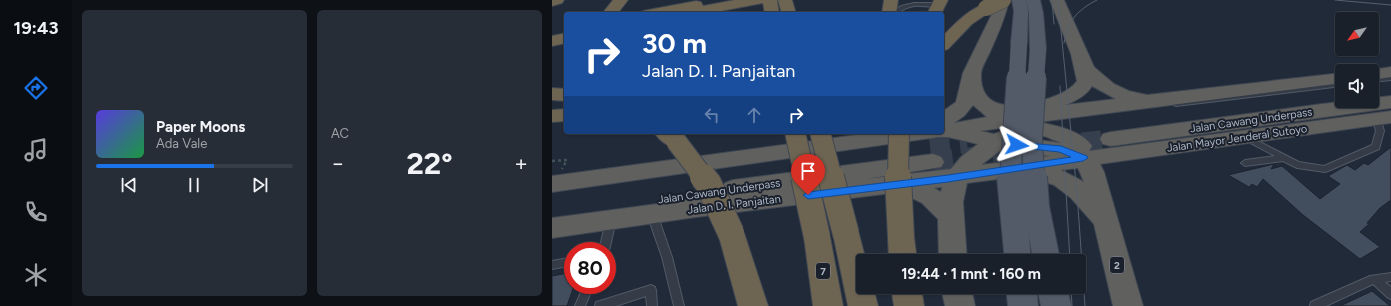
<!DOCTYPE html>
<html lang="id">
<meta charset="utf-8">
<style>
:root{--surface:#19202a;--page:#262d36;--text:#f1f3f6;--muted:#9fa3a8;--line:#373e47;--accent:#1a73e8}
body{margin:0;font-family:Figtree,sans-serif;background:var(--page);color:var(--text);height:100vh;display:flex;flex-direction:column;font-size:15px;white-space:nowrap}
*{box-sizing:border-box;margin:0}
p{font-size:13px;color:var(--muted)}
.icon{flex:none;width:22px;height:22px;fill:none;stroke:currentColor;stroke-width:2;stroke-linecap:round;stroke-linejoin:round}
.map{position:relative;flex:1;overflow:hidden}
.side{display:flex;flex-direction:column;gap:10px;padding:10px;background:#0e1217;width:480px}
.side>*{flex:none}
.top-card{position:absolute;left:12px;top:12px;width:380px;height:122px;border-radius:4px;box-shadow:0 1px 3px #0004,0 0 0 1px var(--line);background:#1a4fa0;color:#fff;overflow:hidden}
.needle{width:26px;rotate:236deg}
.controls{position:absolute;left:783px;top:12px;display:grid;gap:8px}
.controls a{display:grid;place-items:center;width:44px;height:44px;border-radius:4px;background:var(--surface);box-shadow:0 1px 3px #0004,0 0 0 1px var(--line);font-size:20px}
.speed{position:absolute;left:12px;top:242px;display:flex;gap:8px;font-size:20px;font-weight:700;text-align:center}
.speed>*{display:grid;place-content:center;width:52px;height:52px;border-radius:50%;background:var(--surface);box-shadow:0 1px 3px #0004,0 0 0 1px var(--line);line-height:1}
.speed .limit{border:6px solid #d22;background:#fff;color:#111}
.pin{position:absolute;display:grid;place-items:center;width:34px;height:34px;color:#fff;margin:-41px -17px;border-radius:50% 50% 50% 0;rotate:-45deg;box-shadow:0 0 4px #0007}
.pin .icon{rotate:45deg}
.me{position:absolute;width:44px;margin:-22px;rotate:95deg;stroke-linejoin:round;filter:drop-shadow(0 0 3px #0008)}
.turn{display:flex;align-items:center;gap:14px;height:84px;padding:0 12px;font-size:18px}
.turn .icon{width:52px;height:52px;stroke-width:2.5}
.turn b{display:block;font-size:28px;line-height:34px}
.lanes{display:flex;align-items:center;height:38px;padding:0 12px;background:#0003;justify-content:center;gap:20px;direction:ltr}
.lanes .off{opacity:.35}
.big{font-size:30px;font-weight:700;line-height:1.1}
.side .card{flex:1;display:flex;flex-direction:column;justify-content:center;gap:6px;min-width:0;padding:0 14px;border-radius:6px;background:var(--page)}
.song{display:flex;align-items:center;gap:12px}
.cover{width:48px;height:48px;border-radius:6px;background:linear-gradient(135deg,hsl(250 70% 55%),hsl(140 70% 35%))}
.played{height:4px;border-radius:2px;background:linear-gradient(90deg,var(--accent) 60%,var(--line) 60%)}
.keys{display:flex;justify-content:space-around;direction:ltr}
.heat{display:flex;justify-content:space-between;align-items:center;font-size:22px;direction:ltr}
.side .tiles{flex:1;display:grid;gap:10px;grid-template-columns:repeat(2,1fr)}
.trip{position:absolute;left:304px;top:254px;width:230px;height:40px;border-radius:4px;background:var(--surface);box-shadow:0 1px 3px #0004,0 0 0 1px var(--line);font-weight:700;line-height:40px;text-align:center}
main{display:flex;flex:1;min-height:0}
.tabs{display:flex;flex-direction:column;width:72px;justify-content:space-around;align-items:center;background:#0a0d11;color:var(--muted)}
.tabs .icon{width:28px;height:28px}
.tabs .active{color:var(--accent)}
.tabs b{font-size:18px;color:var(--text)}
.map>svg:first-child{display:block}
</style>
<main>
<nav class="tabs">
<b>19:43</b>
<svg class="icon active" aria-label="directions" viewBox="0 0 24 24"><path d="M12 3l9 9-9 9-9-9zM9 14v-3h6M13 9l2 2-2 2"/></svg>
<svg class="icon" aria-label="music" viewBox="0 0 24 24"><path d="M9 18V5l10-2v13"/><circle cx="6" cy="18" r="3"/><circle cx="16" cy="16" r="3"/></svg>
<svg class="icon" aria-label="phone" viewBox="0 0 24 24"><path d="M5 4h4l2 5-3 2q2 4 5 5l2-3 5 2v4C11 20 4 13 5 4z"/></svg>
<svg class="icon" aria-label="climate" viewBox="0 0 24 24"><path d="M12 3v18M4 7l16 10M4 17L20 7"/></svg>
</nav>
<section class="side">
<div class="tiles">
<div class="card">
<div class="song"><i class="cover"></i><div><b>Paper Moons</b><p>Ada Vale</p></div></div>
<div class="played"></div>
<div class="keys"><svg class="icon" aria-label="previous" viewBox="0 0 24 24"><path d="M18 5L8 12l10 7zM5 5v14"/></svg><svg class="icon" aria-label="pause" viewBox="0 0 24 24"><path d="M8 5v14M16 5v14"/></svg><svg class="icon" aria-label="next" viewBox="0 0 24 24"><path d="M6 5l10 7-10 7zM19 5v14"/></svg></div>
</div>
<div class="card"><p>AC</p>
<div class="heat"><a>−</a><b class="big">22°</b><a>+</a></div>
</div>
</div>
</section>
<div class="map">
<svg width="839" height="306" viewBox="0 0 839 306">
<rect width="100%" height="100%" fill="#212a38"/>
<g fill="#424d5d" stroke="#1c232f">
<path d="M839 147V200L828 208 815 223 817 224 808 232 828 247 808 259 751 215 711 179 705 187 700 184 697 187 676 175 722 164 719 169 730 166 768 199 788 184 776 176 795 165 803 170 812 163 816 165Z"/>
<path d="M21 272V289L15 306H0V276Z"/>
<path d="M820 291 838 306H788Z"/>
</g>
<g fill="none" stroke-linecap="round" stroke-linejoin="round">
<g stroke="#363f4d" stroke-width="20" stroke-dasharray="20 10" stroke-linecap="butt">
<path d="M378 147 415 143"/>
<path d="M381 162 559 139"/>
</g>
<defs>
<g id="service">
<path d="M362 3H386L389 5C382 9 370 5 362 6 353 7 346 14 337 14L349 6Z"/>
<path d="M839 76V80L820 82V78Z"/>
<path d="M790 82V86L624 106 620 104 624 102Z"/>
<path d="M822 117H828L832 131 827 149 776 171 773 172 745 168 731 161 693 166 689 163 693 160 723 156 691 139 690 137 691 135H694L747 162 772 166 820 145 824 131 821 119Z"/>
<path d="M100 210 103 212 105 214 120 257 132 306H122L110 257 95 214 97 212Z"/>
<path d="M59 216 62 217 64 220 57 251 55 254V251H47L54 220 56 217Z"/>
<path d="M21 257V265L0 269V261Z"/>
<path d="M839 273V281L833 282 839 287V299L835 297 821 284 774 306H758L759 302 818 276Z"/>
<path d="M32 285H42L33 306H23Z"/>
<path d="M99 285 103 287 104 290 105 306H95L94 296 64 306H43L44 302 48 301Z"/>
</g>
<g id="primary">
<path d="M460 0H474L476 11 475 43 473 46 467 48 461 46 459 43 462 11Z"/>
<path d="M474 0H488L491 13 494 49 492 53 486 54 480 53 478 49 477 13Z"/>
<path d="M454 287H484L486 306H456Z"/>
<path d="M485 287H515L519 306H489Z"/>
</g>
<g id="trunk">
<path d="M443 0H457C453 19 445 36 437 54 434 60 429 68 429 74 428 107 454 108 479 103 493 100 516 94 525 81L519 54 498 0H512L542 67 562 84 577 91 595 95 790 73V83L487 122C504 126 529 130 540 146L537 151 839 111V123L548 164 552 172 591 306H561L542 224 519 198 502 185 490 181 478 180 469 176 415 183 411 202 415 261H387L386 219 370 203 360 198 340 193 144 217 0 238V218L173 195 169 189 173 183 181 180 381 154 389 157 392 162 389 167 314 179 399 169 409 157 426 144 396 137H386L0 192V176L326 132H390V112L404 102 411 73 440 14ZM540 86 564 99 513 105C524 101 534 96 540 86ZM421 105 435 117 402 123 412 116ZM456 127 495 137 509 143 463 137 460 132 453 130 442 134 428 131ZM449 150 498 156 429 165ZM526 168 532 182 509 170ZM390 187 389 192 382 188Z"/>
<path d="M839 67V77L820 80V71H814Z"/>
<path d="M839 96V108L559 146 551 144 548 139 551 134 559 132 770 104 797 101H820V98Z"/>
<path d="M389 287H419L423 306H393Z"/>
</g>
<g id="motorway">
<path d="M0 0H12L10 3 0 6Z"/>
<path d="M61 0H76L65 14H50Z"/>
<path d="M183 0H225L227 14H213L211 3 153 14H89L91 11 96 10 144 1 149 2 151 6Z"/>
<path d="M226 0H240L244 14H230Z"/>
<path d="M332 0H346L344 14H330Z"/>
<path d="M382 0H396L389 14H375Z"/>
<path d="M434 4 439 5 441 8 439 11 420 24 396 49 390 51V37C402 25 417 8 434 4Z"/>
<path d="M14 33V43L0 46V36Z"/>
<path d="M0 88 14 89V101L0 100Z"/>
<path d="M14 109V121L0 122V110Z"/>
<path d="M102 132H126L135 141 132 146C119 149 109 143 102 132Z"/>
<path d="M179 223 188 226 192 233 216 306H186L166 233 170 226Z"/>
<path d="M294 224 303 227 307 234 314 261H311V287H321L326 306H296L281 234 285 227Z"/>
<path d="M265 226 274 229 278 237 291 306H261L252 237 256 229Z"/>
<path d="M349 226 358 229 362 237 365 261H337L336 237 340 229Z"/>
<path d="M339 287H369L372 306H342Z"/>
</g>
</defs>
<use href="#service" stroke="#525a66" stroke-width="2"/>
<use href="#primary" stroke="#3e4552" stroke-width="2"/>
<use href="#trunk" stroke="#3f4753" stroke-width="2"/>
<use href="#motorway" stroke="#3f4753" stroke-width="2"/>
<path stroke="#415356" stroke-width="2.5" stroke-dasharray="3 3" stroke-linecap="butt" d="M0 161 15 160 10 169"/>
<use href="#service" fill="#353c48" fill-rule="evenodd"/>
<use href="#primary" fill="#535b69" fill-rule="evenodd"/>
<use href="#trunk" fill="#60605e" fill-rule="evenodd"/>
<use href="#motorway" fill="#6e6452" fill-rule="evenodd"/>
<g stroke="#57606f" stroke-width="1">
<path d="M500 0 502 24"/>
<path d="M506 0 525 193 533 306"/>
<path d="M783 0 839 5"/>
<path d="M512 43C516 21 525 10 545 0"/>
<path d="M508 86 518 261"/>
<path d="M519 287 520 306"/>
</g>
<defs>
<g id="primary-bridge-far2">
<path d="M465 78 467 43"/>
<path d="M484 78 486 49"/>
</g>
<g id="primary-bridge-far1">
<path d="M458 178 465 77"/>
<path d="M482 178 480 138 484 77"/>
</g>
<g id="primary-bridge">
<path d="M458 177 466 261"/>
<path d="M482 177 484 207 495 261"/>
</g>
<path id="motorway-bridge-far2" d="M434 8 451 0"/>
<g id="motorway-bridge-far1">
<path d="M243 132 253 178"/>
<path d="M268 132 280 178"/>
<path d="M124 141 152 178"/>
<path d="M346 178 347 132"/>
</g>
<g id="motorway-bridge">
<path d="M151 177 156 183 179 233"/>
<path d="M252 177 265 237"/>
<path d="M279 177 294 234"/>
<path d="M346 177 349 237"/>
</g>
</defs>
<use href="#primary-bridge-far2" stroke="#3e4552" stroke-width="17" stroke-linecap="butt"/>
<use href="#primary-bridge-far1" stroke="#3e4552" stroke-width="22" stroke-linecap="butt"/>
<use href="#primary-bridge" stroke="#3e4552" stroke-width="28" stroke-linecap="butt"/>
<use href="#motorway-bridge-far2" stroke="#3f4753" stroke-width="17" stroke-linecap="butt"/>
<use href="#motorway-bridge-far1" stroke="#3f4753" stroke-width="22" stroke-linecap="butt"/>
<use href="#motorway-bridge" stroke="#3f4753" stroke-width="28" stroke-linecap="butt"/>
<use href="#primary-bridge-far2" stroke="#535b69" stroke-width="16"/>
<use href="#primary-bridge-far1" stroke="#535b69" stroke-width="20"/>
<use href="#primary-bridge" stroke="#535b69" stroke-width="26"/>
<use href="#motorway-bridge-far2" stroke="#6e6452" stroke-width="16"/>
<use href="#motorway-bridge-far1" stroke="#6e6452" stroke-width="20"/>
<use href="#motorway-bridge" stroke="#6e6452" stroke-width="26"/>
</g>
<path fill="#1a73e8" stroke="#114b97" d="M465 142 509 146 535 156 536 158 531 161 396 182 256 199 251 195 256 192 396 175 519 157 507 152 462 147V143Z"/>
<g text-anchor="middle" stroke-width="4" stroke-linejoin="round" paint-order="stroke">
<g fill="#1a212d" stroke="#828a97" stroke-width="1">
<rect x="558" y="257" width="14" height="16" rx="3"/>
<rect x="264" y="263" width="14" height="16" rx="3"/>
</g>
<g font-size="10" font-weight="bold" fill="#afb7c5">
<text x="565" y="269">2</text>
<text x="271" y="275">7</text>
</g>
<g font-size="11" fill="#afb7c5" stroke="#1a212d">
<text transform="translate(699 120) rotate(-8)" y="4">Jalan Cawang Underpass</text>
<text transform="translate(685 138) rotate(-8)" y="4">Jalan Mayor Jenderal Sutoyo</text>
<text transform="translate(167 191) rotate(-8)" y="4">Jalan Cawang Underpass</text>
<text transform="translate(182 204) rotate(-7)" y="4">Jalan D. I. Panjaitan</text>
</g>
</g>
</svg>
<div class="controls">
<a><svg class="needle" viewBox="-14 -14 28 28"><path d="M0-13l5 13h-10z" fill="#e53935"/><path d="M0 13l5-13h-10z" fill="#9fa3a8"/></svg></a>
<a><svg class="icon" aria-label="sound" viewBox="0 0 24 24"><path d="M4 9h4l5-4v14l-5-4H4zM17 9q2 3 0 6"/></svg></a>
</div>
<div class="speed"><div class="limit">80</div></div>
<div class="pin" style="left:256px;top:195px;background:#d93025"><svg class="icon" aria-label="arrive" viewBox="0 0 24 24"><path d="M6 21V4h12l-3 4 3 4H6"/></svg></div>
<svg class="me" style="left:465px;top:145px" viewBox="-20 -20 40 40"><path d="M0-17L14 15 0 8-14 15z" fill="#1a73e8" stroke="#fff" stroke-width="4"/></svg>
<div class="trip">19:44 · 1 mnt · 160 m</div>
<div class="top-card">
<div class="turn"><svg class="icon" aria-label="right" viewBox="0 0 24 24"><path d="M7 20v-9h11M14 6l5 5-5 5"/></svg><div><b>30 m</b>Jalan D. I. Panjaitan</div></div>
<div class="lanes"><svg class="icon off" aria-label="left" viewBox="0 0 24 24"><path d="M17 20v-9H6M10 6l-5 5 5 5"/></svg><svg class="icon off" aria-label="ahead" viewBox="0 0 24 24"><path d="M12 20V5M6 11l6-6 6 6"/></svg><svg class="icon" aria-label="right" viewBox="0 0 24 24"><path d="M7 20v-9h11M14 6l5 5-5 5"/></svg></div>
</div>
</div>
</main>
